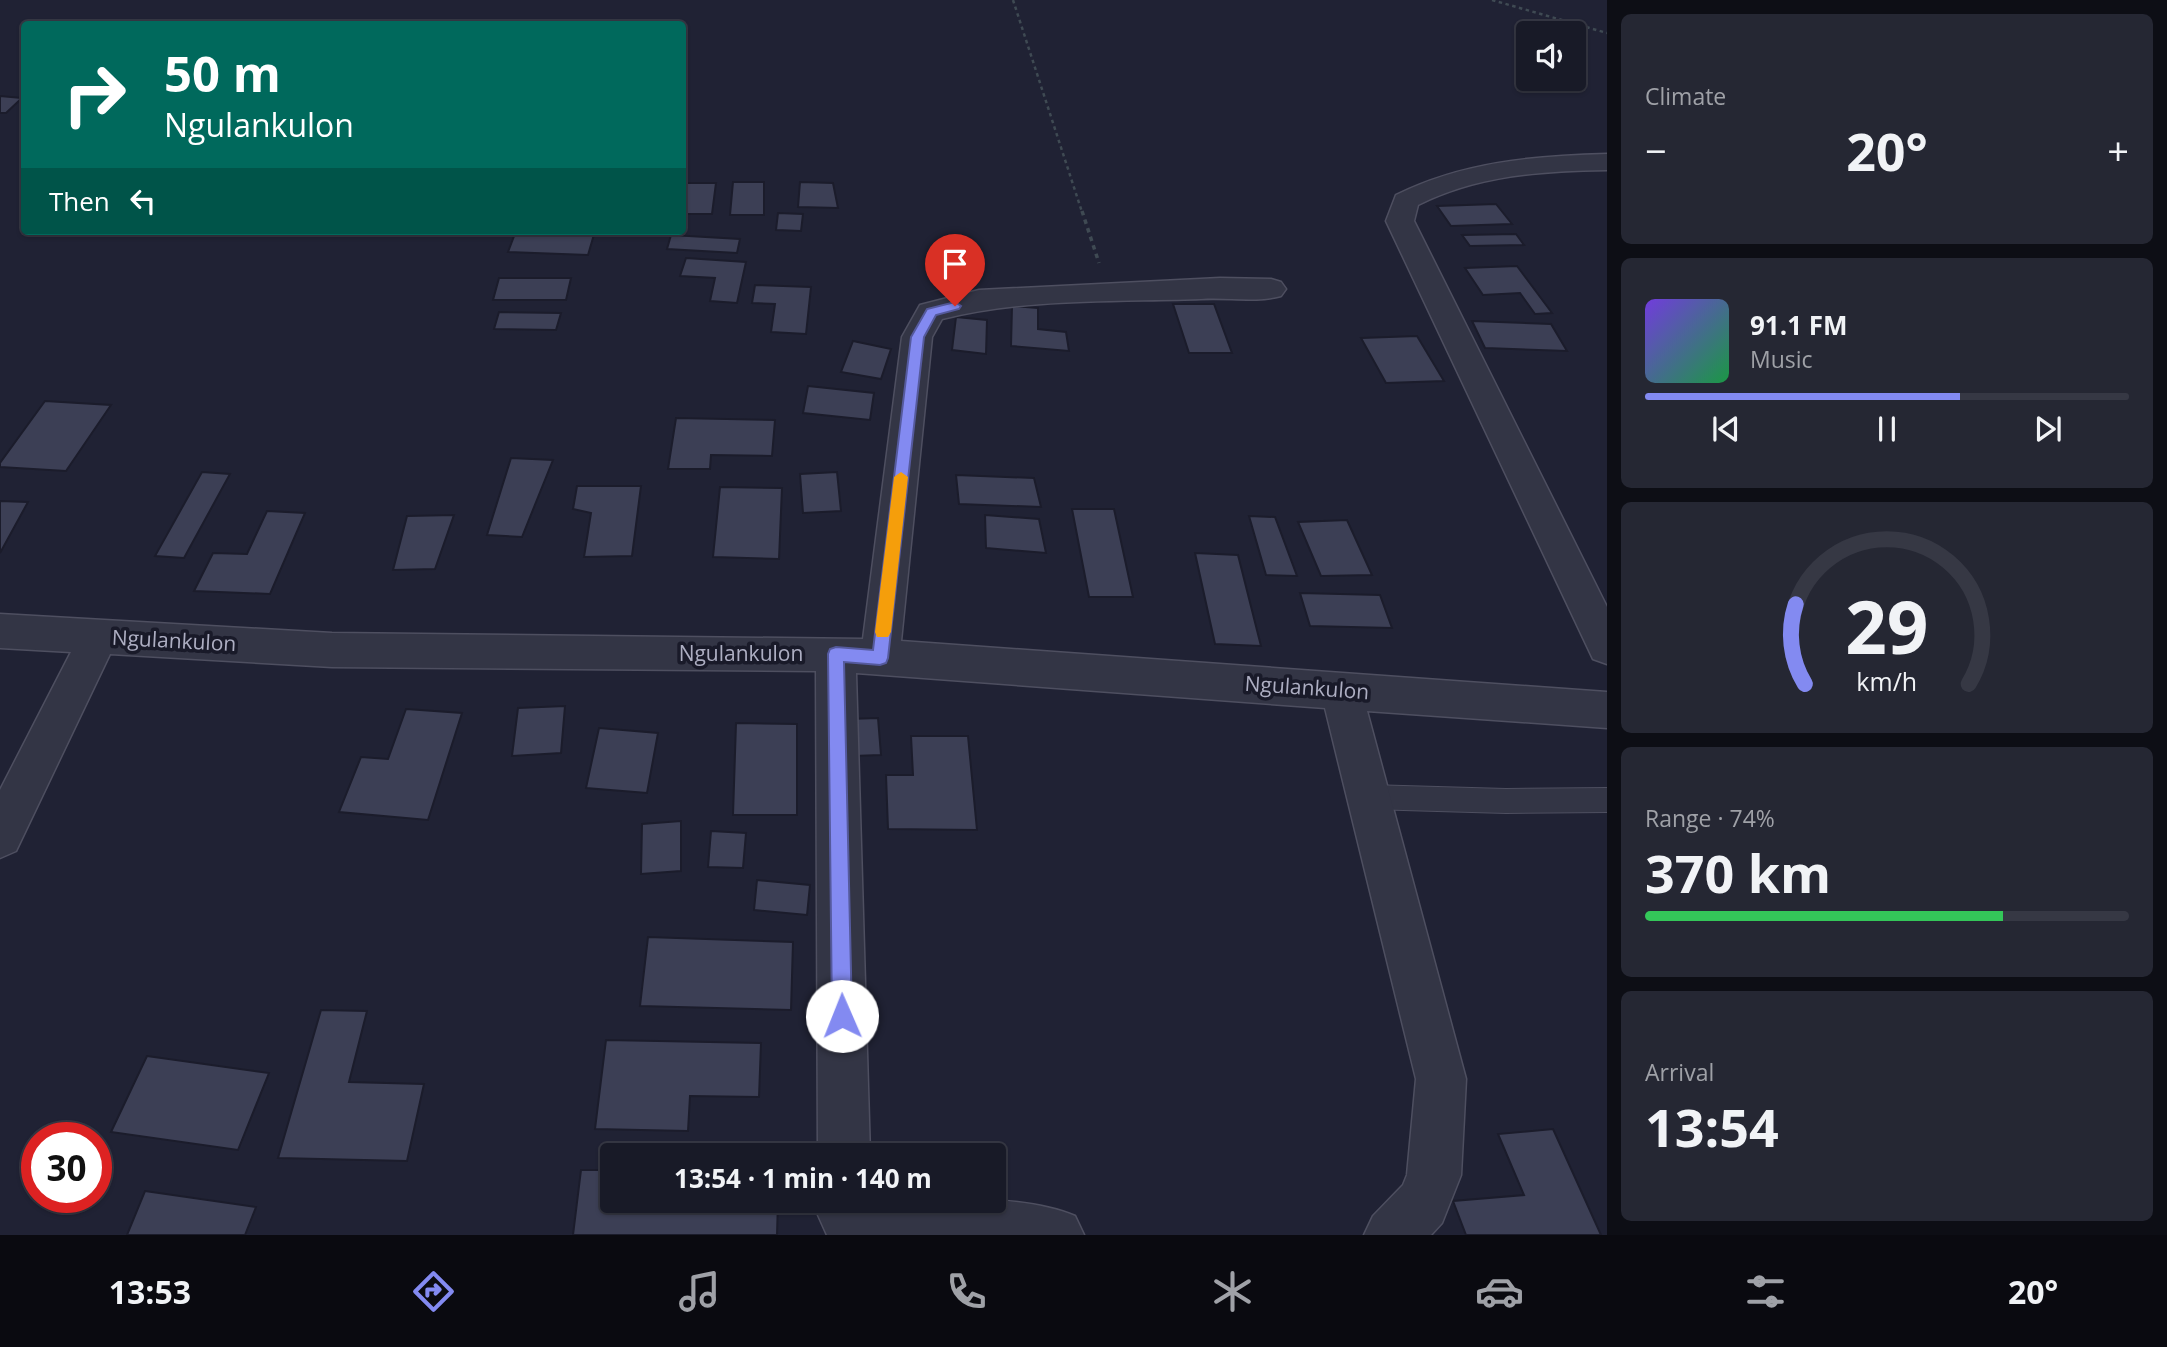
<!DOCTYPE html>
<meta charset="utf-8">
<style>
:root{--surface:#181a27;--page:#252733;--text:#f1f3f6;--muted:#9fa1a7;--line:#363844;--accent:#838af1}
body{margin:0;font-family:"Open Sans",sans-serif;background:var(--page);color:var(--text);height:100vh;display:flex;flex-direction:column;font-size:26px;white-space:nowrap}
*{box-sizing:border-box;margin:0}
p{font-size:23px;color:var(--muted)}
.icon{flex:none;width:38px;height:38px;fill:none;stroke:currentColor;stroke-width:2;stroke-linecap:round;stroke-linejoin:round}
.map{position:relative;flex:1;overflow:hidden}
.side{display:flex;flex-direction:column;gap:14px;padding:14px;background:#0d0e15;width:560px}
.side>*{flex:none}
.guide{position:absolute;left:21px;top:21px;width:665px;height:214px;border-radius:7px;box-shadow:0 2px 5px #0004,0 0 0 2px var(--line);background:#00695c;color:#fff;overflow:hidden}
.fabs{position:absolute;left:1516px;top:21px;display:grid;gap:14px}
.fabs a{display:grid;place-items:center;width:70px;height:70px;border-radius:7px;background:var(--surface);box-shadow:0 2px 5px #0004,0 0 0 2px var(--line);font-size:35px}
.speed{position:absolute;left:21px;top:1122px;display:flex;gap:14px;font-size:35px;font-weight:700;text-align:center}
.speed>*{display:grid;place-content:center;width:91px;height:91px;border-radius:50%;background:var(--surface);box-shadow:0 2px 5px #0004,0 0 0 2px var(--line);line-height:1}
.speed .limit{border:10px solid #d22;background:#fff;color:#111}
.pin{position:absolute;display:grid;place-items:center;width:60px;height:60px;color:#fff;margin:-72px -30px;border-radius:50% 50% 50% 0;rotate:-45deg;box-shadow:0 0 7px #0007}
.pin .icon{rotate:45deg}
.me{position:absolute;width:77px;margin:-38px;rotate:359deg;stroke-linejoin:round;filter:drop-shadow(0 0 5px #0008)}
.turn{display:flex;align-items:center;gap:24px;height:147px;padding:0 28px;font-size:32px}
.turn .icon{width:91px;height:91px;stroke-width:2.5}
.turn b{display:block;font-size:49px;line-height:60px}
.then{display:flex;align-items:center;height:66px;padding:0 28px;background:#0003;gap:14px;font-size:26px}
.big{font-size:52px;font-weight:700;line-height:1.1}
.side .card{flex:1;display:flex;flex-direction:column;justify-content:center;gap:10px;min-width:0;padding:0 24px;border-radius:10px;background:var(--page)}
.side .dial{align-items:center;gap:0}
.dial svg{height:182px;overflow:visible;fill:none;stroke:var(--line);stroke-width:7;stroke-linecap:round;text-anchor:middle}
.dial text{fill:var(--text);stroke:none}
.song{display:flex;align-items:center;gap:21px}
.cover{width:84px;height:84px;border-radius:10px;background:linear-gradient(135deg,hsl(260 70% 55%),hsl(140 70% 35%))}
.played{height:7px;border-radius:4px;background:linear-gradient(90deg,var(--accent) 65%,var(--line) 65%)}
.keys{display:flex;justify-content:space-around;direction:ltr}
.heat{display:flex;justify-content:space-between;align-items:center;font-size:38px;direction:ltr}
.charge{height:10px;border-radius:5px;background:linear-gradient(90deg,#34c759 74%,var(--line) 0)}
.trip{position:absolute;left:600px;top:1143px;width:406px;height:70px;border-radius:7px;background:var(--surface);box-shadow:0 2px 5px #0004,0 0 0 2px var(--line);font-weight:700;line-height:70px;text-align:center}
.tabs{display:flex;height:112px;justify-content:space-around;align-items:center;background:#0a0a10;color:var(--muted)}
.tabs .icon{width:49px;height:49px}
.tabs .active{color:var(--accent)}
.tabs b{font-size:32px;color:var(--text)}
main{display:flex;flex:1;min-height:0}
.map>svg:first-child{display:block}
</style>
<main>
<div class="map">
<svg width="1607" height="1235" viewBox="0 0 1607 1235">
<rect width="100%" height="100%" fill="#202234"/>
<g fill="#3c3f55" stroke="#1b1c2b" stroke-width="2">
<path d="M0 96 22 98 6 113H0Z"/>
<path d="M733 182H764V215H730Z"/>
<path d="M800 182 833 183 838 208 798 207Z"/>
<path d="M683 183H716L712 214H682Z"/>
<path d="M1496 204 1512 224 1451 226 1437 206Z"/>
<path d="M778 213 803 214 801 231 776 230Z"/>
<path d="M516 231H595L588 255 508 252Z"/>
<path d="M1516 234 1524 245 1470 246 1462 235Z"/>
<path d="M671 235 740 239 737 253 667 249Z"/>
<path d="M686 258 746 262 737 303 710 301 715 278 680 276Z"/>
<path d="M1517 266 1552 313 1535 314 1520 293 1483 295 1465 268Z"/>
<path d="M499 278H571L566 300H493Z"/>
<path d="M755 285 811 287 806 334 771 332 775 304 752 303Z"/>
<path d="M1173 304H1214L1232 353H1189Z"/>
<path d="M1012 306 1038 308V329L1066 332 1069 351 1011 346Z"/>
<path d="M499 312 561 313 556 330 494 329Z"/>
<path d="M956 317 987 320 986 354 952 350Z"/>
<path d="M1472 321 1551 324 1567 351 1485 348Z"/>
<path d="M1417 336 1444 381 1386 383 1361 338Z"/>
<path d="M853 341 891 349 881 379 841 372Z"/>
<path d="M808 386 874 393 870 420 803 413Z"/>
<path d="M45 401 111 405 66 471 0 467V463Z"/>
<path d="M676 418 775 420 772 456 711 455 710 469H668Z"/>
<path d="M511 458 553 460 522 537 487 535Z"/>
<path d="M202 472 230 474 184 558 155 556Z"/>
<path d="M837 472 841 511 803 513 800 474Z"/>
<path d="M956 475 1034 478 1041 507 959 504Z"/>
<path d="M577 486H641L632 556 584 557 591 513 573 509Z"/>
<path d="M720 487 782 488 779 559 713 557Z"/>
<path d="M0 501 28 502 0 553Z"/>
<path d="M1072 509H1114L1133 597H1089Z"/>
<path d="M267 511 305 513 270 594 194 591 213 553 247 554Z"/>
<path d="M454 515 435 569 393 570 407 516Z"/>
<path d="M985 515 1039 519 1046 553 986 548Z"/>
<path d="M1249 516 1275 517 1297 576 1266 575Z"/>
<path d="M1347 520 1372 575 1321 576 1298 522Z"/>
<path d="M1195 553 1238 555 1261 646 1215 644Z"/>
<path d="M1300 593 1380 595 1392 628 1310 626Z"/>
<path d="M565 706 561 753 512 756 518 708Z"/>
<path d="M406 709 462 713 428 820 339 812 361 757 388 759Z"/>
<path d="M878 718 881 755 853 756 848 719Z"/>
<path d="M736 723 797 724V815H733Z"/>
<path d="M599 728 658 733 647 793 586 788Z"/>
<path d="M911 736H968L977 830 888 829 886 775H913Z"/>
<path d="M681 821V871L641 874 642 824Z"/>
<path d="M711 831 746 833 743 868 708 867Z"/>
<path d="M757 880 810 885 807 915 754 910Z"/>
<path d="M648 937 793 942 791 1010 640 1006Z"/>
<path d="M321 1010 367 1011 349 1082 424 1084 407 1161 278 1158Z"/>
<path d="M606 1040 761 1043 759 1097 690 1096 688 1131 595 1129Z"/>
<path d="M147 1056 269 1073 238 1150 111 1132Z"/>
<path d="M1553 1129 1601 1235H1466L1453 1201 1524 1195 1498 1134Z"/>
<path d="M581 1170H612V1200H778L777 1235H573Z"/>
<path d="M145 1191 256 1207 245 1235H127Z"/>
</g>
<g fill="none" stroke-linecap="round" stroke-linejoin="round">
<defs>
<path id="service" d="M1369 785 1506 789 1607 788V812L1506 813 1369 809 1360 806 1356 797 1360 788Z"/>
<g id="minor">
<path d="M1607 154V170C1541 171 1478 175 1418 205L1414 221 1607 607V664L1593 659 1386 221 1396 195C1463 162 1533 156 1607 154Z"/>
<path d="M1220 278 1271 279 1281 282 1286 289 1281 296C1256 303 1227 297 1201 299 1115 302 1025 298 942 319L932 337 901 641 1607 692V728L1367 711 1466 1079 1461 1175 1442 1223 1431 1235H1364L1373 1216 1403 1185 1407 1175 1416 1079 1325 708 856 673 870 1155H818L816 671 332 667 110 654 16 851 0 858V790L71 652 0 648V614L332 633 863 639 902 337 920 305 979 290Z"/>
<path d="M824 1200C892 1200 1015 1190 1075 1216L1084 1235H827L818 1215Z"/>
</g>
</defs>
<use href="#service" stroke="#4e4f60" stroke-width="2"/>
<use href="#minor" stroke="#4e4f60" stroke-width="3"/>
<g stroke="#3f4a53" stroke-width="2.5" stroke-dasharray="3.5 3.5" stroke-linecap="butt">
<path d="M1013 0 1082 212"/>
<path d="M1492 0 1607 33"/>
</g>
<path stroke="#3f4a53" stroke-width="3.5" stroke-dasharray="4.5 4.5" stroke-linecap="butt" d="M1082 211 1099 263"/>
<use href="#service" fill="#333545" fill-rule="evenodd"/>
<use href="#minor" fill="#333545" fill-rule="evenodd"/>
</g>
<path fill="#838af1" stroke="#555a9d" stroke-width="2" d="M955 302 961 306 959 309 936 315 924 337 888 658 886 663 880 665 844 662 852 1016 849 1023 842 1026 835 1023 832 1016 828 654 830 649 836 647 873 650 911 337 927 309Z"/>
<path fill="#f59e0b" d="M901 472 908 477 891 632 888 637H877L875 632 894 477Z"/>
<g text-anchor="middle" stroke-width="7" stroke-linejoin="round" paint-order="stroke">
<g font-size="21" fill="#adaec2" stroke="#191a29">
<text transform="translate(174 641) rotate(3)" y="7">Ngulankulon</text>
<text x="741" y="661">Ngulankulon</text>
<text transform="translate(1307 688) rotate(4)" y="7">Ngulankulon</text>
</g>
</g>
</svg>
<div class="fabs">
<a><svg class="icon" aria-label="sound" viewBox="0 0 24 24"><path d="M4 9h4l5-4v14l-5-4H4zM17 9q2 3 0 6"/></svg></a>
</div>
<div class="speed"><div class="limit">30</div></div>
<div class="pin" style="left:955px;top:306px;background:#d93025"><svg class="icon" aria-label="arrive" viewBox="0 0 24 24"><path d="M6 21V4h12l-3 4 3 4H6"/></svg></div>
<svg class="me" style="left:842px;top:1016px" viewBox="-20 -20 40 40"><circle r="19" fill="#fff"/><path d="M0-13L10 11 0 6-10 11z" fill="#838af1"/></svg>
<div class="trip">13:54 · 1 min · 140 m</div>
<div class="guide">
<div class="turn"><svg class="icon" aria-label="right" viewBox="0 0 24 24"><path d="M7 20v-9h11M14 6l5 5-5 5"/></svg><div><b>50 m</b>Ngulankulon</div></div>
<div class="then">Then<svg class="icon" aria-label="left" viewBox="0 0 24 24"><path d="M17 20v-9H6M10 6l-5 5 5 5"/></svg></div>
</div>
</div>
<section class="side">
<div class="card"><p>Climate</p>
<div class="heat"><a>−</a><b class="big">20°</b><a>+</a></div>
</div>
<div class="card">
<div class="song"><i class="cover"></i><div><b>91.1 FM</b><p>Music</p></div></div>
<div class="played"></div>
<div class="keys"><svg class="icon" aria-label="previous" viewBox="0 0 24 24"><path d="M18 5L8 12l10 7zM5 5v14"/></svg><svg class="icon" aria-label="pause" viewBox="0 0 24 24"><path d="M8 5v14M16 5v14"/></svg><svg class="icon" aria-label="next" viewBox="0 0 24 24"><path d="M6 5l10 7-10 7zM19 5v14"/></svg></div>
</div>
<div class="card dial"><svg viewBox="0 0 100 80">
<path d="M14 69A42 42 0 1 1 86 69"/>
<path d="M14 69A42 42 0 0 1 10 34" stroke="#838af1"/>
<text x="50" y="56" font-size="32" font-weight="700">29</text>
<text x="50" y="72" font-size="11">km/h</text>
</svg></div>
<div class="card"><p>Range · 74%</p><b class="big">370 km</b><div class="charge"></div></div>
<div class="card"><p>Arrival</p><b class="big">13:54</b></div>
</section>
</main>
<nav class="tabs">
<b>13:53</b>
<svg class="icon active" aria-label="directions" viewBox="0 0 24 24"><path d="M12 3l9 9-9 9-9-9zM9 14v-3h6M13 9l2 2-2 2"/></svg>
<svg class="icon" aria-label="music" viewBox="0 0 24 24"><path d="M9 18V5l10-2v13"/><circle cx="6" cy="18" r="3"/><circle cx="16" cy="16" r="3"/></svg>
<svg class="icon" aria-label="phone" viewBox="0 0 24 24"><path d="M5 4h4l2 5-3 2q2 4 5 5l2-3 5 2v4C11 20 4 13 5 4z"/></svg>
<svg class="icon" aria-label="climate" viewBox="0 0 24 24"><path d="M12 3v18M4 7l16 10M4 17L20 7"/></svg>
<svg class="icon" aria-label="car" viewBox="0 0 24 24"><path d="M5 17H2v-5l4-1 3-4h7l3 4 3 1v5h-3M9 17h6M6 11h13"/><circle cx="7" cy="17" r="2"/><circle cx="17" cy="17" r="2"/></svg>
<svg class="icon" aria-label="filters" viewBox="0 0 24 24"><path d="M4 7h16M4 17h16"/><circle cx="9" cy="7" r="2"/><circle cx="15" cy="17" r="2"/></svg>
<b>20°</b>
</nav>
